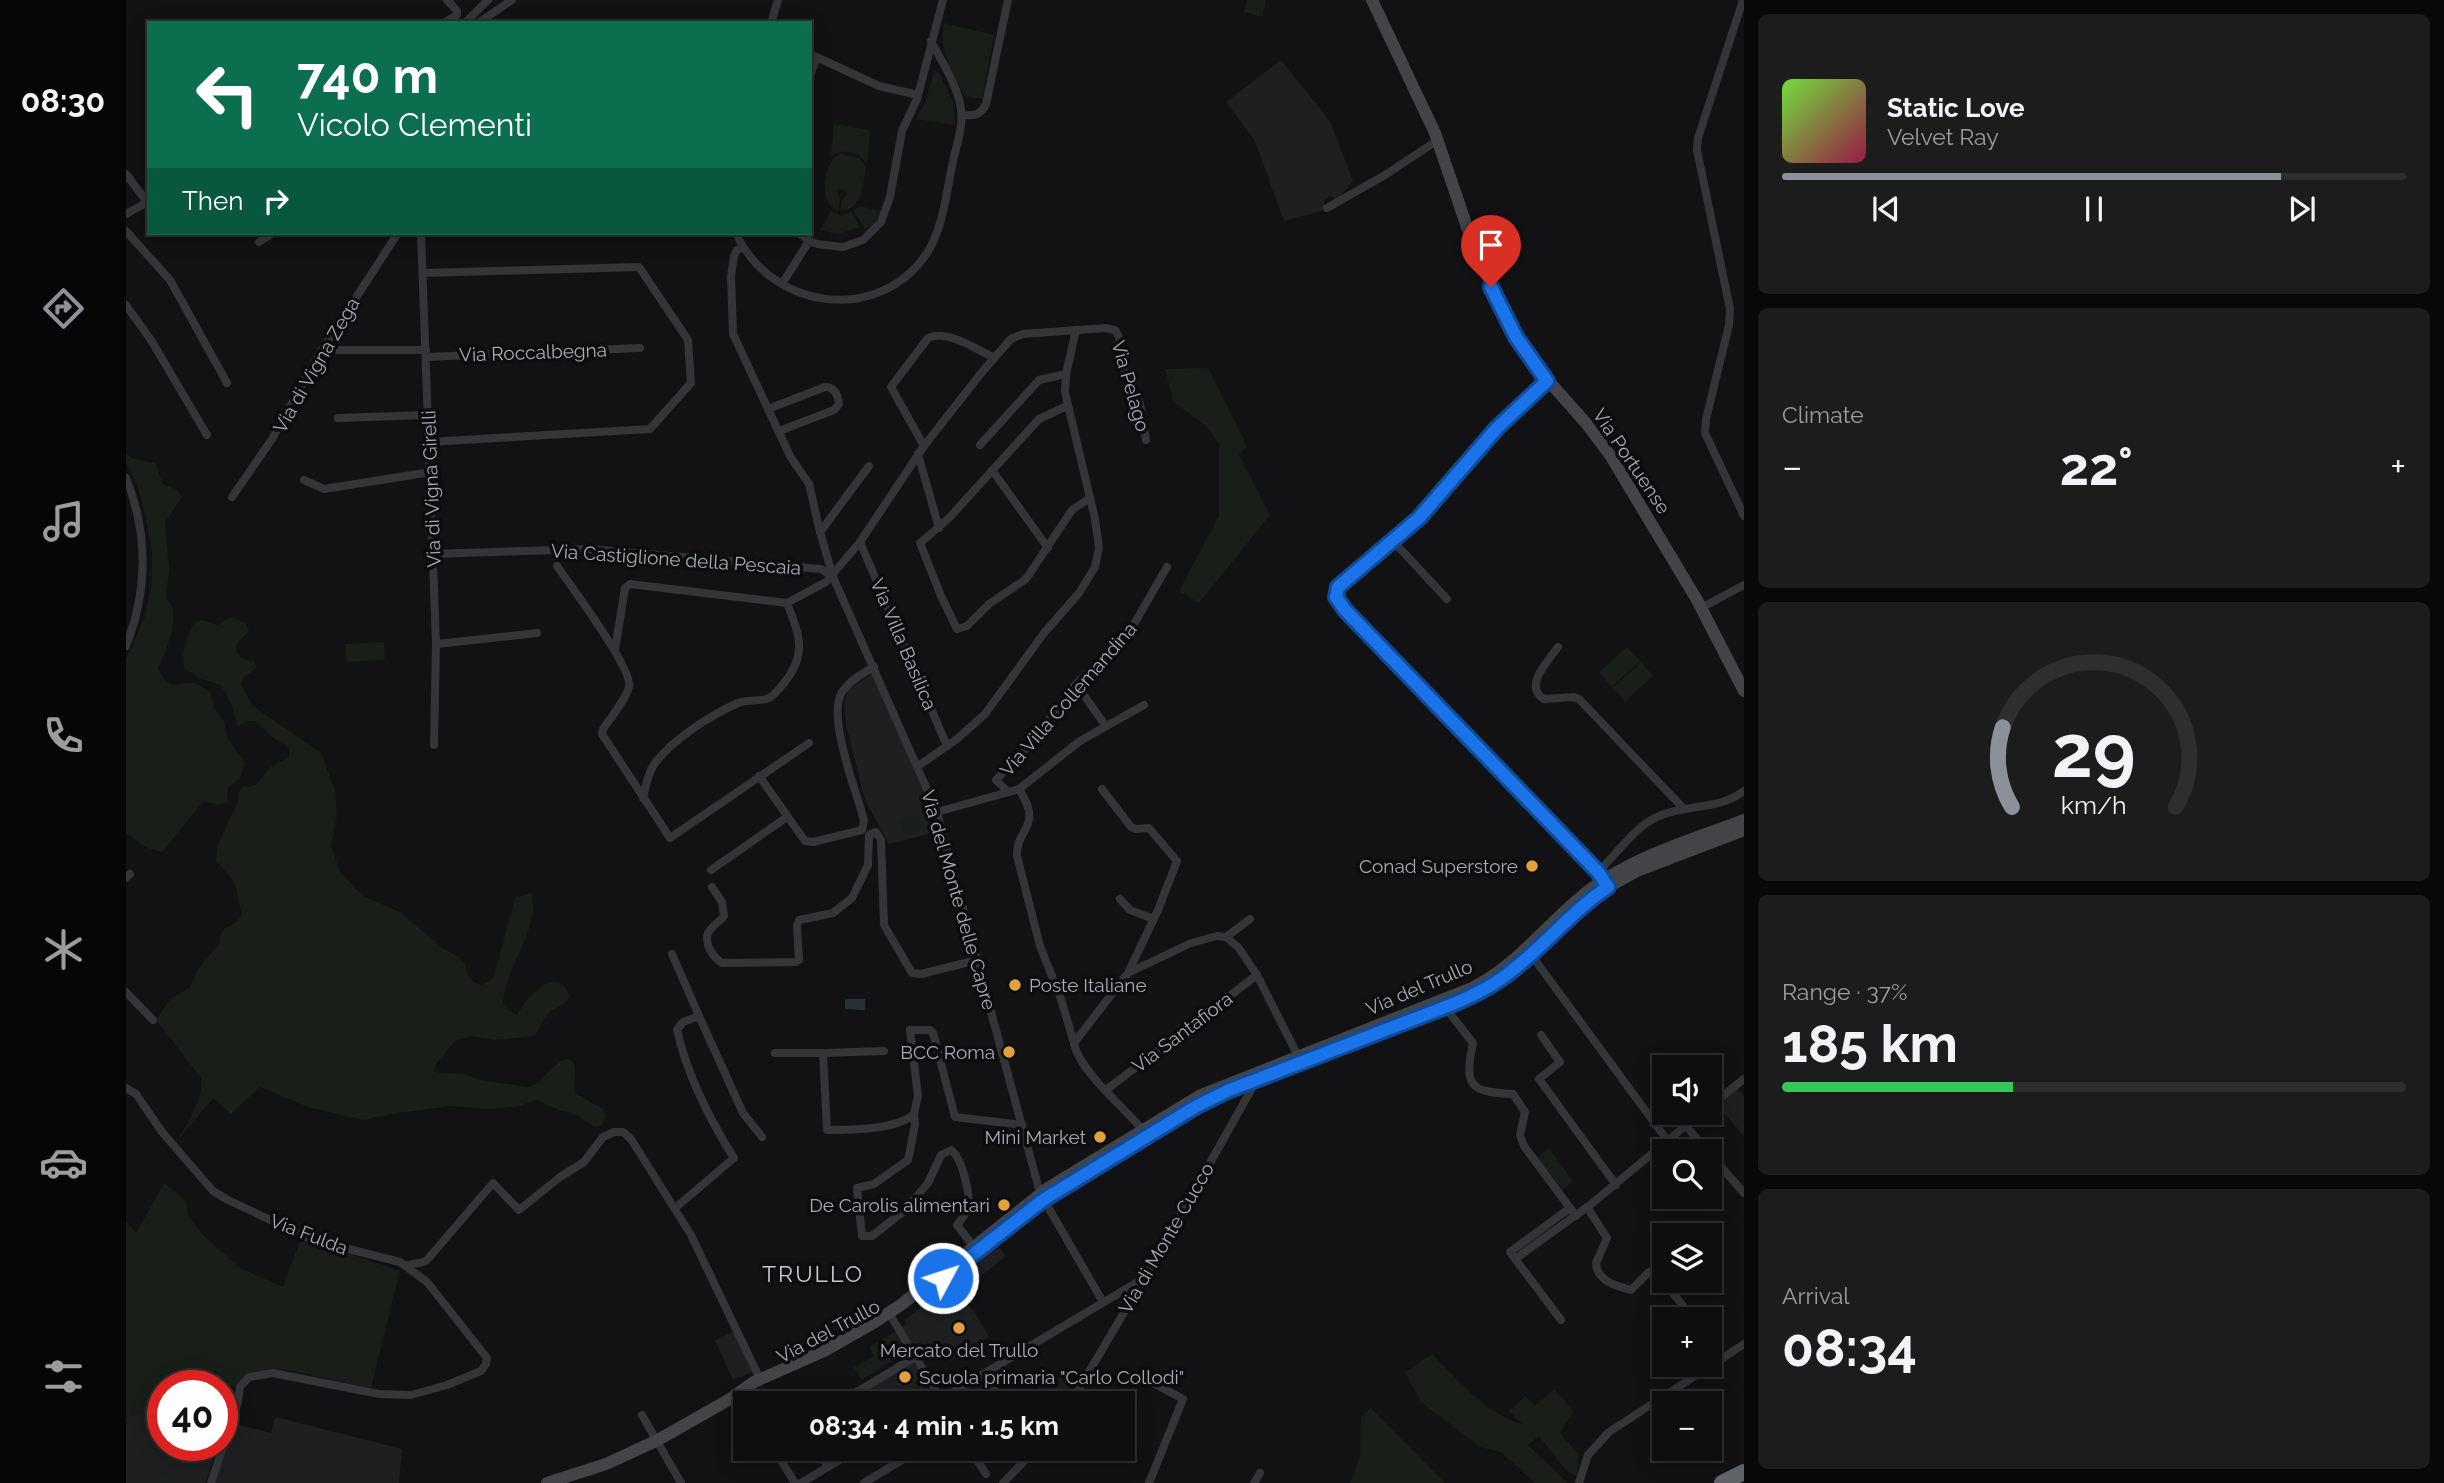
<!DOCTYPE html>
<meta charset="utf-8">
<style>
:root{--surface:#0e0e0f;--page:#1c1c1d;--text:#f1f3f6;--muted:#9b9c9e;--line:#2e2e2f;--accent:#8c9099}
body{margin:0;font-family:Raleway,sans-serif;background:var(--page);color:var(--text);height:100vh;display:flex;flex-direction:column;font-size:26px;white-space:nowrap}
*{box-sizing:border-box;margin:0}
p{font-size:23px;color:var(--muted)}
.icon{flex:none;width:38px;height:38px;fill:none;stroke:currentColor;stroke-width:2;stroke-linecap:round;stroke-linejoin:round}
.map{position:relative;flex:1;overflow:hidden}
.details{display:flex;flex-direction:column;gap:14px;padding:14px;background:#080808;width:700px}
.details>*{flex:none}
.hud{position:absolute;left:21px;top:21px;width:665px;height:214px;border-radius:0px;box-shadow:0 4px 18px #0003,0 0 0 2px var(--line);background:#0b6e4f;color:#fff;overflow:hidden}
.fabs{position:absolute;left:1526px;top:1055px;display:grid;gap:14px}
.fabs a{display:grid;place-items:center;width:70px;height:70px;border-radius:0px;background:var(--surface);box-shadow:0 4px 18px #0003,0 0 0 2px var(--line);font-size:35px}
.speed{position:absolute;left:21px;top:1370px;display:flex;gap:14px;font-size:35px;font-weight:700;text-align:center}
.speed>*{display:grid;place-content:center;width:91px;height:91px;border-radius:50%;background:var(--surface);box-shadow:0 4px 18px #0003,0 0 0 2px var(--line);line-height:1}
.speed .limit{border:10px solid #d22;background:#fff;color:#111}
.pin{position:absolute;display:grid;place-items:center;width:60px;height:60px;color:#fff;margin:-72px -30px;border-radius:50% 50% 50% 0;rotate:-45deg;box-shadow:0 0 7px #0007}
.pin .icon{rotate:45deg}
.me{position:absolute;width:77px;margin:-38px;rotate:50deg;stroke-linejoin:round;filter:drop-shadow(0 0 5px #0008)}
.turn{display:flex;align-items:center;gap:24px;height:147px;padding:0 35px;font-size:32px}
.turn .icon{width:91px;height:91px;stroke-width:2.5}
.turn b{display:block;font-size:49px;line-height:60px}
.then{display:flex;align-items:center;height:66px;padding:0 35px;background:#0003;gap:14px;font-size:26px}
.big{font-size:52px;font-weight:700;line-height:1.1}
.details .widget{flex:1;display:flex;flex-direction:column;justify-content:center;gap:10px;min-width:0;padding:0 24px;border-radius:10px;background:var(--page)}
.details .dial{align-items:center;gap:0}
.dial svg{height:182px;overflow:visible;fill:none;stroke:var(--line);stroke-width:7;stroke-linecap:round;text-anchor:middle}
.dial text{fill:var(--text);stroke:none}
.song{display:flex;align-items:center;gap:21px}
.cover{width:84px;height:84px;border-radius:10px;background:linear-gradient(135deg,hsl(100 70% 55%),hsl(340 70% 35%))}
.played{height:7px;border-radius:4px;background:linear-gradient(90deg,var(--accent) 80%,var(--line) 80%)}
.keys{display:flex;justify-content:space-around;direction:ltr}
.heat{display:flex;justify-content:space-between;align-items:center;font-size:38px;direction:ltr}
.charge{height:10px;border-radius:5px;background:linear-gradient(90deg,#34c759 37%,var(--line) 0)}
.trip{position:absolute;left:607px;top:1391px;width:402px;height:70px;border-radius:0px;background:var(--surface);box-shadow:0 4px 18px #0003,0 0 0 2px var(--line);font-weight:700;line-height:70px;text-align:center}
main{display:flex;flex:1;min-height:0}
.menu{display:flex;flex-direction:column;width:126px;justify-content:space-around;align-items:center;background:#060606;color:var(--muted)}
.menu .icon{width:49px;height:49px}
.menu .on{color:var(--accent)}
.menu b{font-size:32px;color:var(--text)}
.map>svg:first-child{display:block}
</style>
<main>
<nav class="menu">
<b>08:30</b>
<svg class="icon on" aria-label="directions" viewBox="0 0 24 24"><path d="M12 3l9 9-9 9-9-9zM9 14v-3h6M13 9l2 2-2 2"/></svg>
<svg class="icon" aria-label="music" viewBox="0 0 24 24"><path d="M9 18V5l10-2v13"/><circle cx="6" cy="18" r="3"/><circle cx="16" cy="16" r="3"/></svg>
<svg class="icon" aria-label="phone" viewBox="0 0 24 24"><path d="M5 4h4l2 5-3 2q2 4 5 5l2-3 5 2v4C11 20 4 13 5 4z"/></svg>
<svg class="icon" aria-label="climate" viewBox="0 0 24 24"><path d="M12 3v18M4 7l16 10M4 17L20 7"/></svg>
<svg class="icon" aria-label="car" viewBox="0 0 24 24"><path d="M5 17H2v-5l4-1 3-4h7l3 4 3 1v5h-3M9 17h6M6 11h13"/><circle cx="7" cy="17" r="2"/><circle cx="17" cy="17" r="2"/></svg>
<svg class="icon" aria-label="filters" viewBox="0 0 24 24"><path d="M4 7h16M4 17h16"/><circle cx="9" cy="7" r="2"/><circle cx="15" cy="17" r="2"/></svg>
</nav>
<div class="map">
<svg width="1618" height="1483" viewBox="0 0 1618 1483">
<rect width="100%" height="100%" fill="#121214"/>
<g fill="#1e1f21">
<path d="M1155 60 1204 121 1227 181 1212 198 1208 199 1205 195 1198 200 1199 210 1158 221 1129 141 1100 102Z"/>
<path d="M746 674 804 806 811 832 763 844 739 800 720 725 718 703 722 690Z"/>
<path d="M1611 1087 1618 1096V1136L1593 1107 1599 1101 1597 1098Z"/>
<path d="M871 1245 880 1256 833 1293 849 1313 863 1337 823 1361 815 1349 800 1358 797 1353 793 1354 776 1327 780 1324 779 1320Z"/>
<path d="M609 1331 628 1371 607 1380 589 1340Z"/>
<path d="M787 1362 808 1397 798 1403 718 1404Z"/>
<path d="M105 1388 110 1393 96 1433V1391Z"/>
<path d="M37 1407V1446H92L79 1483H0V1417Z"/>
<path d="M149 1417 276 1449 273 1483H88L109 1424 145 1433Z"/>
</g>
<g fill="#191e19">
<path d="M1121 0H1140L1136 17 1118 12Z"/>
<path d="M818 23 868 35 856 99 839 96C827 72 812 51 818 23Z"/>
<path d="M808 71 813 73 827 102 829 125 790 119 799 104Z"/>
<path d="M708 124 744 130 741 164C733 151 716 147 705 157Z"/>
<path d="M714 154 734 158 740 167C736 186 737 210 714 211L716 199 721 195 719 190 714 189 711 192 714 199 712 211C691 202 697 162 714 154Z"/>
<path d="M734 206 755 211 747 224 739 229 727 211Z"/>
<path d="M705 211 715 215 725 212 735 227 712 234 694 230Z"/>
<path d="M1082 368 1121 446 1113 455 1144 515 1073 603 1053 591 1093 516V443L1080 426 1048 402 1039 369Z"/>
<path d="M0 454 6 458 29 463 37 484 52 491 56 497 39 522 43 568 40 599C58 610 40 652 32 668 46 694 48 681 70 683L84 692 88 708 98 721 101 737 119 763 114 778 102 788 101 803 93 805 77 802 36 852 21 848 0 833V659L18 619 25 587 26 553 19 514 11 485 0 463Z"/>
<path d="M106 617 120 624 123 631C120 636 113 640 111 644 105 656 120 661 129 661L130 668 117 678 115 685 127 706 195 753 209 791 211 815 205 846 214 872 237 896 274 912 318 949 333 957 338 962 343 977 348 982 355 985 363 982 368 976 389 898 405 893C416 927 378 968 377 1003L382 1010 391 1015C401 997 430 962 444 996 438 1007 428 1006 421 1015 415 1022 414 1030 408 1036L368 1040 345 1036 330 1040 310 1064 308 1071 315 1073 339 1074 354 1080 402 1087 410 1084 434 1061 442 1059 448 1063C451 1074 446 1083 449 1093L477 1109 479 1116 476 1125 469 1127 449 1114 433 1110 411 1100 389 1107 364 1109 325 1106 271 1113 237 1120 182 1107 134 1087 105 1114 87 1098 51 1141C62 1123 78 1098 75 1078L30 1020 44 999 63 988 72 969 93 944 94 936 98 929 112 921 116 914 108 881 90 861 92 845 112 801V793L117 787C138 788 133 774 148 765 153 762 158 760 163 756V749C158 743 156 743 149 739 133 729 136 712 112 727L106 706 95 685 72 678 66 673 59 670C54 656 60 634 69 622L77 620 91 625Z"/>
<path d="M258 642 259 660 220 662 219 644Z"/>
<path d="M1501 647 1514 661 1486 687 1473 672Z"/>
<path d="M1515 662 1527 676 1499 701 1487 688Z"/>
<path d="M793 816 796 829 777 834 773 820Z"/>
<path d="M1423 1148 1447 1181 1435 1191 1410 1158Z"/>
<path d="M38 1183 60 1201 62 1215 77 1235 114 1268 157 1287 175 1238 274 1271 245 1388 156 1369C120 1367 123 1383 96 1391V1386H37V1407L0 1417V1221L10 1233Z"/>
<path d="M770 1331 782 1352 735 1380 728 1367 748 1356 743 1347Z"/>
<path d="M1306 1354C1333 1381 1359 1413 1396 1424L1383 1411 1399 1396 1409 1406 1429 1389 1447 1411 1434 1433 1452 1454 1451 1477 1439 1469 1413 1436 1402 1445 1442 1483H1409L1375 1452 1354 1447 1295 1402 1279 1372Z"/>
<path d="M935 1373 944 1387 921 1402 912 1387Z"/>
<path d="M857 1377 869 1398 859 1404 825 1403 822 1398Z"/>
<path d="M1245 1408 1319 1483H1224L1234 1457 1235 1417Z"/>
</g>
<path fill="#2a3136" d="M719 999H739V1010L719 1009Z"/>
<g fill="none" stroke-linecap="round" stroke-linejoin="round">
<g stroke="#343538" stroke-width="8">
<path d="M1617 0 1572 138 1571 150 1604 309 1603 325 1580 419 1579 433 1618 516"/>
<path d="M318 23 331 15V11L321 0"/>
<path d="M339 23 362 0"/>
<path d="M352 23 386 0"/>
<path d="M645 23 652 0"/>
<path d="M684 54 753 86 792 95"/>
<path d="M684 75 691 57"/>
<path d="M836 115C848 116 855 115 860 104L882 0"/>
<path d="M0 174 21 202"/>
<path d="M1201 208 1259 175 1312 140"/>
<path d="M0 214 23 201"/>
<path d="M0 231 44 280 101 383"/>
<path d="M295 233 310 644 308 745"/>
<path d="M610 233C644 309 752 326 801 253 817 228 820 195 826 166 829 149 838 127 835 109 832 86 816 62 805 41"/>
<path d="M673 233 683 241 691 244 717 247 737 240 755 222 764 197 776 131 791 99 817 0"/>
<path d="M133 242 147 233"/>
<path d="M617 247 611 250 608 256 605 276 607 334 664 456 683 484 694 532"/>
<path d="M298 273 513 267 562 340 565 383 524 429 303 442"/>
<path d="M656 284 683 241"/>
<path d="M0 305 25 340 81 435"/>
<path d="M200 350H300"/>
<path d="M301 357 514 348"/>
<path d="M1421 381 1372 428 1293 518 1233 568 1212 587 1210 595 1218 610 1432 830 1479 882"/>
<path d="M941 406 913 419 823 518 794 543 815 596 831 629 841 626 863 604 900 579 946 510 964 498"/>
<path d="M642 409 699 387C709 387 712 395 713 404L708 410 653 431"/>
<path d="M212 418 303 415"/>
<path d="M854 445 913 380 940 374"/>
<path d="M798 446 765 387 802 338C820 329 851 349 868 358"/>
<path d="M792 454 813 528"/>
<path d="M743 466 694 532 707 577 811 812 914 1193 977 1302"/>
<path d="M866 470 922 548"/>
<path d="M0 478C22 533 22 590 0 646"/>
<path d="M178 480 198 489 305 472"/>
<path d="M106 497 146 439 192 356 272 233"/>
<path d="M1267 541 1321 599"/>
<path d="M734 542 821 746"/>
<path d="M307 554 464 549 695 569 707 577"/>
<path d="M431 566C444 585 508 670 503 687 499 701 485 717 477 729L476 734 544 838 683 743"/>
<path d="M1575 608 1618 585"/>
<path d="M310 644 411 633"/>
<path d="M1432 647C1422 661 1397 686 1418 699L1448 697 1453 699 1558 809"/>
<path d="M489 650 499 588 504 584 661 603 700 582 734 542 798 446 856 372 885 339 897 334 980 328 989 330 993 337 997 367 1014 404 1020 440"/>
<path d="M950 684 979 725"/>
<path d="M792 766 831 739 859 714 918 633 953 593 969 567 973 548 969 519 939 392 940 374 950 330"/>
<path d="M633 776 679 841 687 842 736 830 738 820C730 791 702 719 715 694 721 682 737 673 748 667"/>
<path d="M893 789C918 828 890 827 891 856L914 946 935 999 948 1043"/>
<path d="M976 789 1005 827 1010 829 1023 828 1051 861 1032 910 1002 973 948 1043C953 1072 1002 1110 1021 1135"/>
<path d="M882 792 870 780 906 742 950 684 1004 631 1041 567"/>
<path d="M517 798C520 786 522 772 529 763 547 739 585 715 612 703 622 699 635 702 643 698 649 695 654 688 658 683 682 654 673 634 661 603"/>
<path d="M811 812 893 789 954 741 1018 705"/>
<path d="M585 870 661 817"/>
<path d="M1472 872C1491 854 1509 826 1533 816 1560 804 1594 810 1618 791"/>
<path d="M0 878 4 874"/>
<path d="M586 887 596 902 598 916C593 922 585 927 582 933 578 945 587 957 596 963L670 962 673 960 671 926 673 920 707 913 726 898 742 865 743 835 750 832 755 840 758 925 786 973 795 974 851 960"/>
<path d="M994 899 1004 910 1028 919"/>
<path d="M1100 937 1124 919"/>
<path d="M1401 949 1541 1140"/>
<path d="M546 954 573 1016"/>
<path d="M1002 973 1065 943 1091 936 1100 937 1112 947 1131 975 1172 1056"/>
<path d="M0 992 27 1020"/>
<path d="M1315 1002 1347 1043C1338 1086 1343 1092 1387 1094L1399 1112 1394 1135 1398 1146 1450 1216"/>
<path d="M1415 1035 1434 1062 1413 1079 1490 1185"/>
<path d="M649 1053H697L701 1130C724 1130 771 1130 788 1114L792 1096 784 1030H804L807 1033 829 1117 896 1125"/>
<path d="M697 1053 758 1051"/>
<path d="M0 1088 10 1094 36 1132 87 1191 102 1200 187 1240 274 1262 301 1282 361 1358 360 1364 355 1371 321 1385 285 1395 253 1394 147 1373 123 1377 114 1387 112 1402 85 1483"/>
<path d="M980 1090 1131 975"/>
<path d="M1584 1106 1618 1079"/>
<path d="M788 1114 789 1125 782 1160 748 1184 731 1188 736 1236H746L778 1211 802 1183 815 1155 825 1150C836 1158 846 1197 841 1210 839 1216 834 1221 831 1225L847 1246"/>
<path d="M1560 1126 1582 1152"/>
<path d="M1584 1154 1618 1193"/>
<path d="M1461 1207 1481 1238 1470 1263C1471 1281 1490 1286 1505 1290L1523 1272 1527 1271 1543 1288 1568 1320"/>
<path d="M549 1208 608 1158C584 1120 561 1074 551 1030L557 1022 573 1016 617 1113 636 1137"/>
<path d="M1389 1259 1464 1205 1575 1113"/>
<path d="M280 1266C287 1262 294 1265 301 1260L367 1183 393 1210 434 1177 458 1162 477 1137 488 1132H497L505 1139 565 1235 634 1379"/>
<path d="M763 1313 816 1401"/>
<path d="M1435 1320 1384 1252 1444 1208"/>
<path d="M1584 1341 1597 1358"/>
<path d="M859 1373 874 1399 867 1404"/>
<path d="M614 1393 621 1404"/>
<path d="M711 1404 789 1357"/>
<path d="M807 1404 1015 1280"/>
<path d="M944 1404 1039 1243 1125 1090 1132 1072"/>
<path d="M516 1415 555 1483"/>
<path d="M648 1449 669 1483"/>
<path d="M691 1449 702 1467"/>
<path d="M844 1449 860 1474"/>
<path d="M675 1483 732 1449"/>
<path d="M738 1483 794 1449"/>
<path d="M877 1483 910 1449"/>
<path d="M1023 1483 1057 1399 1029 1384"/>
<path d="M1128 1483 1134 1473"/>
<path d="M1453 1483 1462 1455 1483 1432 1618 1344"/>
</g>
<g stroke="#424448" stroke-width="12">
<path d="M1246 0 1309 133 1342 230 1379 318 1412 369 1459 422 1484 455 1571 600 1618 691"/>
<path d="M1480 888 1511 871 1618 830"/>
<path d="M421 1483 480 1464 530 1441 604 1399 628 1382 698 1351 749 1322 776 1304 922 1188 1075 1095 1346 988C1394 964 1424 919 1466 888 1510 856 1567 839 1618 820"/>
</g>
<path stroke="#606369" stroke-width="16" d="M1596 1483 1618 1472"/>
</g>
<g fill="none" stroke-linecap="round" stroke-linejoin="round">
<defs>
<path id="route" d="M817 1278 917 1200 1069 1107 1101 1091 1327 1004C1349 995 1370 984 1388 969 1421 943 1447 910 1482 887L1472 872 1219 610 1210 597 1212 587 1293 518 1371 428 1421 381 1390 337 1365 287"/>
</defs>
<use href="#route" stroke="#114b97" stroke-width="18"/>
<use href="#route" stroke="#1a73e8" stroke-width="12"/>
</g>
<g fill="#e2a13c" stroke="#0d0d0f" stroke-width="2.5">
<circle cx="1406" cy="866" r="7"/>
<circle cx="889" cy="985" r="7"/>
<circle cx="883" cy="1052" r="7"/>
<circle cx="974" cy="1137" r="7"/>
<circle cx="878" cy="1205" r="7"/>
<circle cx="833" cy="1328" r="7"/>
<circle cx="779" cy="1377" r="7"/>
</g>
<g text-anchor="middle" stroke-width="7" stroke-linejoin="round" paint-order="stroke">
<g font-size="19" fill="#a5aab3" stroke="#0d0d0f">
<text transform="translate(407 352) rotate(-2)" y="7">Via Roccalbegna</text>
<text transform="translate(190 365) rotate(-60)" y="7">Via di Vigna Zega</text>
<text transform="translate(1005 386) rotate(74)" y="7">Via Pelago</text>
<text transform="translate(1506 461) rotate(56)" y="7">Via Portuense</text>
<text transform="translate(305 489) rotate(-92)" y="7">Via di Vigna Girelli</text>
<text transform="translate(550 559) rotate(4)" y="7">Via Castiglione della Pescaia</text>
<text transform="translate(778 644) rotate(67)" y="7">Via Villa Basilica</text>
<text transform="translate(942 699) rotate(-49)" y="7">Via Villa Collemandina</text>
<text transform="translate(833 900) rotate(74)" y="7">Via del Monte delle Capre</text>
<text transform="translate(1293 987) rotate(-23)" y="7">Via del Trullo</text>
<text transform="translate(1056 1032) rotate(-37)" y="7">Via Santafiora</text>
<text transform="translate(183 1234) rotate(21)" y="7">Via Fulda</text>
<text transform="translate(1040 1238) rotate(-60)" y="7">Via di Monte Cucco</text>
<text transform="translate(702 1331) rotate(-28)" y="7">Via del Trullo</text>
</g>
<g font-size="19" fill="#a5aab3" stroke="#0d0d0f" text-anchor="end">
<text x="1392" y="873">Conad Superstore</text>
<text x="903" y="992" text-anchor="start">Poste Italiane</text>
<text x="869" y="1059">BCC Roma</text>
<text x="960" y="1144">Mini Market</text>
<text x="864" y="1212">De Carolis alimentari</text>
<text x="833" y="1357" text-anchor="middle">Mercato del Trullo</text>
<text x="793" y="1384" text-anchor="start">Scuola primaria "Carlo Collodi"</text>
</g>
<g font-size="23" letter-spacing="2" fill="#c6c9d0" stroke="#0d0d0f">
<text x="687" y="1282">TRULLO</text>
</g>
</g>
</svg>
<div class="fabs">
<a><svg class="icon" aria-label="sound" viewBox="0 0 24 24"><path d="M4 9h4l5-4v14l-5-4H4zM17 9q2 3 0 6"/></svg></a>
<a><svg class="icon" aria-label="search" viewBox="0 0 24 24"><circle cx="10" cy="10" r="6"/><path d="M15 15l6 6"/></svg></a>
<a><svg class="icon" aria-label="layers" viewBox="0 0 24 24"><path d="M12 4l9 5-9 5-9-5zM3 14l9 5 9-5"/></svg></a>
<a>+</a>
<a>−</a>
</div>
<div class="speed"><div class="limit">40</div></div>
<div class="pin" style="left:1365px;top:287px;background:#d93025"><svg class="icon" aria-label="arrive" viewBox="0 0 24 24"><path d="M6 21V4h12l-3 4 3 4H6"/></svg></div>
<svg class="me" style="left:817px;top:1278px" viewBox="-20 -20 40 40"><circle r="17" fill="#1a73e8" stroke="#fff" stroke-width="3"/><path d="M0-11L8 9 0 5-8 9z" fill="#fff"/></svg>
<div class="trip">08:34 · 4 min · 1.5 km</div>
<div class="hud">
<div class="turn"><svg class="icon" aria-label="left" viewBox="0 0 24 24"><path d="M17 20v-9H6M10 6l-5 5 5 5"/></svg><div><b>740 m</b>Vicolo Clementi</div></div>
<div class="then">Then<svg class="icon" aria-label="right" viewBox="0 0 24 24"><path d="M7 20v-9h11M14 6l5 5-5 5"/></svg></div>
</div>
</div>
<section class="details">
<div class="widget">
<div class="song"><i class="cover"></i><div><b>Static Love</b><p>Velvet Ray</p></div></div>
<div class="played"></div>
<div class="keys"><svg class="icon" aria-label="previous" viewBox="0 0 24 24"><path d="M18 5L8 12l10 7zM5 5v14"/></svg><svg class="icon" aria-label="pause" viewBox="0 0 24 24"><path d="M8 5v14M16 5v14"/></svg><svg class="icon" aria-label="next" viewBox="0 0 24 24"><path d="M6 5l10 7-10 7zM19 5v14"/></svg></div>
</div>
<div class="widget"><p>Climate</p>
<div class="heat"><a>−</a><b class="big">22°</b><a>+</a></div>
</div>
<div class="widget dial"><svg viewBox="0 0 100 80">
<path d="M14 69A42 42 0 1 1 86 69"/>
<path d="M14 69A42 42 0 0 1 10 34" stroke="#8c9099"/>
<text x="50" y="56" font-size="32" font-weight="700">29</text>
<text x="50" y="72" font-size="11">km/h</text>
</svg></div>
<div class="widget"><p>Range · 37%</p><b class="big">185 km</b><div class="charge"></div></div>
<div class="widget"><p>Arrival</p><b class="big">08:34</b></div>
</section>
</main>
